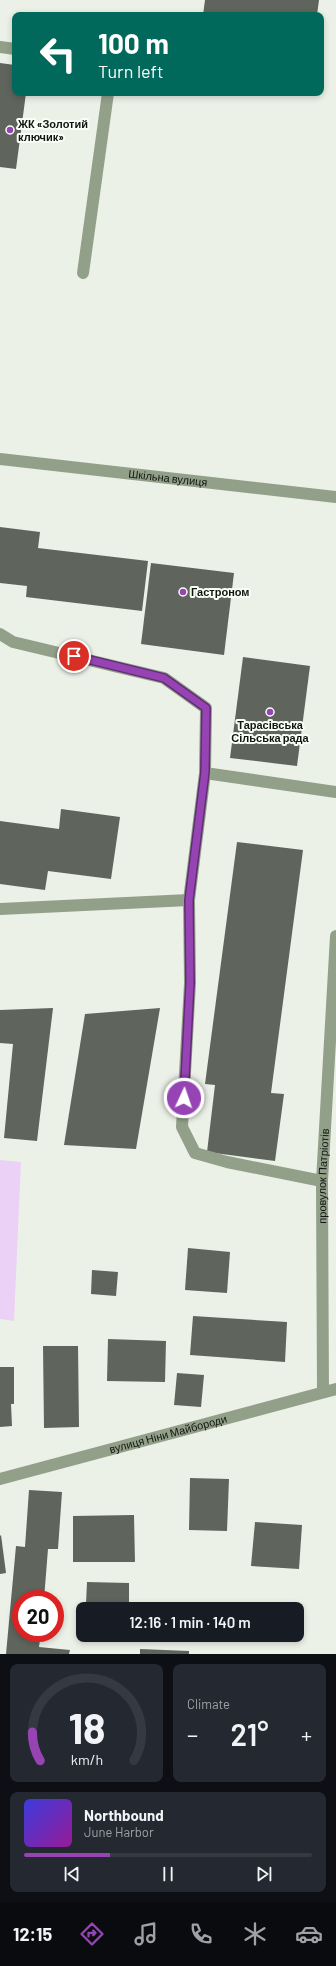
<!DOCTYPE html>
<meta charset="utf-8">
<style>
:root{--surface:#171b24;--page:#242831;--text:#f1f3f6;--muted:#9ea1a6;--line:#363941;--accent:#9644b3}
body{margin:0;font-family:Barlow,sans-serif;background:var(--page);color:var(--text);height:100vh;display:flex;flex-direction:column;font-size:15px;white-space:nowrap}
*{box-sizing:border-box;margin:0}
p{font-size:13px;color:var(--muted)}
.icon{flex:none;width:22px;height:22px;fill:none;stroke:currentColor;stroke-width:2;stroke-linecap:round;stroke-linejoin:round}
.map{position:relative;height:1654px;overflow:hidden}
.panel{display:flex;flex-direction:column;gap:10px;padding:10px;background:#0d0f14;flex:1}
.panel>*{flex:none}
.top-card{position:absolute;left:12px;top:12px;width:312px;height:84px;border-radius:8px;box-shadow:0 2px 6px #0003;background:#00695c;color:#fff;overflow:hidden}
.speed{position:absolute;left:12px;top:1590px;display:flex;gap:8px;font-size:20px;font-weight:700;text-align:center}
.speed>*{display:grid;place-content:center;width:52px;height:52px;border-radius:50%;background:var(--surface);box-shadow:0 2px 6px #0003;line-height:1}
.speed .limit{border:6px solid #d22;background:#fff;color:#111}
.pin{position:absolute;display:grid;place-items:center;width:34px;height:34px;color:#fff;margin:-17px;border:2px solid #fff;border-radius:50%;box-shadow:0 1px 4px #0007}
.me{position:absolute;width:44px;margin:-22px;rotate:3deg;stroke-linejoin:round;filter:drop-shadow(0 0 3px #0008)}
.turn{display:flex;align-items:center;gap:14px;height:84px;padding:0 20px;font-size:18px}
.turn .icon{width:52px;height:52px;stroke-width:2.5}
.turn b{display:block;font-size:28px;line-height:34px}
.big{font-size:30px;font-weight:600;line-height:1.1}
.panel .card{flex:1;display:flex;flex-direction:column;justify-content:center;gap:6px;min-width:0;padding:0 14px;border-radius:8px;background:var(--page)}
.panel .dial{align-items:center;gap:0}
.dial svg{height:104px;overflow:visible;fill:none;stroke:var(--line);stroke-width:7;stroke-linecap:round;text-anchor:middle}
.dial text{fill:var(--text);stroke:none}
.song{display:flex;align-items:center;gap:12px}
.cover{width:48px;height:48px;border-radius:6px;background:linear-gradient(135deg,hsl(240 70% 55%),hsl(300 70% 35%))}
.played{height:4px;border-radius:2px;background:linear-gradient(90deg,var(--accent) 30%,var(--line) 30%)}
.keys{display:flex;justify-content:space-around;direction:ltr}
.heat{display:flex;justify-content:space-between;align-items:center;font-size:22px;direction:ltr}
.panel .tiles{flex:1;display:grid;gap:10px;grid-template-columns:1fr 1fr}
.card:last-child{grid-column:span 2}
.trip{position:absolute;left:76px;top:1602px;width:228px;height:40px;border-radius:8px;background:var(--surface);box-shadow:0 2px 6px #0003;font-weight:600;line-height:40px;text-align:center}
.tabs{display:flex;height:64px;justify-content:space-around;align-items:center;background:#090b0e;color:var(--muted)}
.tabs .icon{width:28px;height:28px}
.tabs .selected{color:var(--accent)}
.tabs b{font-size:18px;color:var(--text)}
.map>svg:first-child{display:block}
</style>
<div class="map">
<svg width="336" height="1654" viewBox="0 0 336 1654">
<rect width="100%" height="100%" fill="#ecf1e8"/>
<path fill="#ebd1f6" d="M0 1160 21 1162 14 1321 0 1319Z"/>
<g fill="#5f645c">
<path d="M205 0H319L317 15H203Z"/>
<path d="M0 63 15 65V93H26L16 169 0 167Z"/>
<path d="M0 527 40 532 38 548 148 561 142 611 26 597 27 586 0 583Z"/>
<path d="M151 563 234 573 224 655 141 644Z"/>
<path d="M243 657 310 666 297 766 230 758Z"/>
<path d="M61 809 120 817 111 879 48 871 45 890 0 884V821L59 829Z"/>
<path d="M237 842 303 850 271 1093 284 1094 275 1161 207 1152 215 1085 205 1084Z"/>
<path d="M53 1008 37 1141 4 1138 13 1044 0 1043V1010Z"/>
<path d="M160 1008 136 1149 64 1145 85 1014Z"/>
<path d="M188 1248 230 1252 227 1293 185 1290Z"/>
<path d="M92 1270 118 1272 116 1296 91 1294Z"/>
<path d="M193 1316 287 1322 285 1362 190 1355Z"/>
<path d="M108 1339 166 1341 165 1382 107 1381Z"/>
<path d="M43 1346H78L79 1427 44 1428Z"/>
<path d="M0 1367H14V1404H11L12 1426 0 1427Z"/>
<path d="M177 1373 204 1375 201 1407 174 1405Z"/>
<path d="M190 1478 229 1479 227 1531 189 1530Z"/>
<path d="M29 1490 62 1492 58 1549H48L44 1599H21V1633H41L39 1647 70 1650 69 1654H6L16 1546 25 1547Z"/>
<path d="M134 1515 135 1562H73V1516Z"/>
<path d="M255 1522 302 1525 299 1569 251 1566Z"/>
<path d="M1 1535 6 1573 0 1574V1536Z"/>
<path d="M87 1582 129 1583V1605L86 1604Z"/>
<path d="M140 1649 189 1651V1654H140Z"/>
</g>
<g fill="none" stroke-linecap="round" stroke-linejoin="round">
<g stroke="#93a089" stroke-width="12">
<path d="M0 47 15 49"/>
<path d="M83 273 108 93"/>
<path id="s1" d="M0 459 336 497"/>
<path d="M0 634 13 642 164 678 206 708 205 773"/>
<path d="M0 909 189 900"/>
<path d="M322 1181 227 1162 195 1153 182 1127 190 983 189 900 205 773 336 792"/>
<path id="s2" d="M323 1392 322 1181 336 936"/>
<path id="s3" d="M0 1479 336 1389"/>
</g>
</g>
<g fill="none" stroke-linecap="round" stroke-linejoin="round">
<defs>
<path id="route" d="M74 656 164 678 206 708 205 772 189 900 190 983 184 1098"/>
</defs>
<use href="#route" stroke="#622c74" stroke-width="10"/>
<use href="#route" stroke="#9644b3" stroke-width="7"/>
</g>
<g fill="#9644b3" stroke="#fafff6" stroke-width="1.5">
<circle cx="10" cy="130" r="4"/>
<circle cx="183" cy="592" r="4"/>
<circle cx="270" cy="712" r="4"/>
</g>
<g text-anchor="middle" stroke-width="4" stroke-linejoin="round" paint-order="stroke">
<g font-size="11" font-weight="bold" fill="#131512" stroke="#fafff6" text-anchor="start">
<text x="18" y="128">ЖК «Золотий<tspan x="18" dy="13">ключик»</tspan></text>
<text x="191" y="596">Гастроном</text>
<text x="270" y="729" text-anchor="middle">Тарасівська<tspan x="270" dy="13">Сільська рада</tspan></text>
</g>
<g font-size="11" fill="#131512" stroke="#fafff6">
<text dy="4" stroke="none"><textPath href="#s1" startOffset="169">Шкільна вулиця</textPath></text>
<text dy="4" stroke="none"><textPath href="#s2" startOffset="216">провулок Патріотів</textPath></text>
<text dy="4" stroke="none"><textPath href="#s3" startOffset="174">вулиця Ніни Майбороди</textPath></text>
</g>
</g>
</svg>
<div class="speed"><div class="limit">20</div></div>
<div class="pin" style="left:74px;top:656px;background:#d93025"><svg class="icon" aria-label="arrive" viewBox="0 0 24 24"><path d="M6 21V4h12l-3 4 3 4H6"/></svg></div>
<svg class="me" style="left:184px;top:1098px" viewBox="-20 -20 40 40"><circle r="17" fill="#9644b3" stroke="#fff" stroke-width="3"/><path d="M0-11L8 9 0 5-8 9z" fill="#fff"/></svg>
<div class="trip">12:16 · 1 min · 140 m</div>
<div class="top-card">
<div class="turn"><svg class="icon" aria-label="left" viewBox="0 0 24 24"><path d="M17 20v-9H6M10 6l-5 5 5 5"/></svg><div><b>100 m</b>Turn left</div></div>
</div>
</div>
<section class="panel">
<div class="tiles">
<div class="card dial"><svg viewBox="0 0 100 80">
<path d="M14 69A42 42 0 1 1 86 69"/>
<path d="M14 69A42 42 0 0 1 8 47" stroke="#9644b3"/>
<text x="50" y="56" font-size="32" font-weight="700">18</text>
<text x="50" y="72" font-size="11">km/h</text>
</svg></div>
<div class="card"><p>Climate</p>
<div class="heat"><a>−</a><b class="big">21°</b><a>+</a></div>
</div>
<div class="card">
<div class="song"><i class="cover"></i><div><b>Northbound</b><p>June Harbor</p></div></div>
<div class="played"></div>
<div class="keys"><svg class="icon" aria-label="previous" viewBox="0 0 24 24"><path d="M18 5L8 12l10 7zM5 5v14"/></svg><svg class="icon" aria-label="pause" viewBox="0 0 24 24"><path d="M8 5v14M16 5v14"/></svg><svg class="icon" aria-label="next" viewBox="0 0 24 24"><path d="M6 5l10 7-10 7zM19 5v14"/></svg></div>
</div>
</div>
</section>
<nav class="tabs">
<b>12:15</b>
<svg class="icon selected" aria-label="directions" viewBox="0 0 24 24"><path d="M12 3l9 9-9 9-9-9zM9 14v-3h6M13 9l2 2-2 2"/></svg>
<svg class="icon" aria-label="music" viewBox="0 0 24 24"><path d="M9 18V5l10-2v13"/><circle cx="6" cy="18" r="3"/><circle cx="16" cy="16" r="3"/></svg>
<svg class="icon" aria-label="phone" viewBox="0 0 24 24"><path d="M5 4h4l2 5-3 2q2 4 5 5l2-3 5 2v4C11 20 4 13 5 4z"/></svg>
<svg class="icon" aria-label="climate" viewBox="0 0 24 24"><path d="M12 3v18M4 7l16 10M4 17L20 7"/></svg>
<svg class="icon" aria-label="car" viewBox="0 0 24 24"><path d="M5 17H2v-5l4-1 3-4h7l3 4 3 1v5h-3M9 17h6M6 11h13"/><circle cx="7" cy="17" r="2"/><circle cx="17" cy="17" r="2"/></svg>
</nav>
